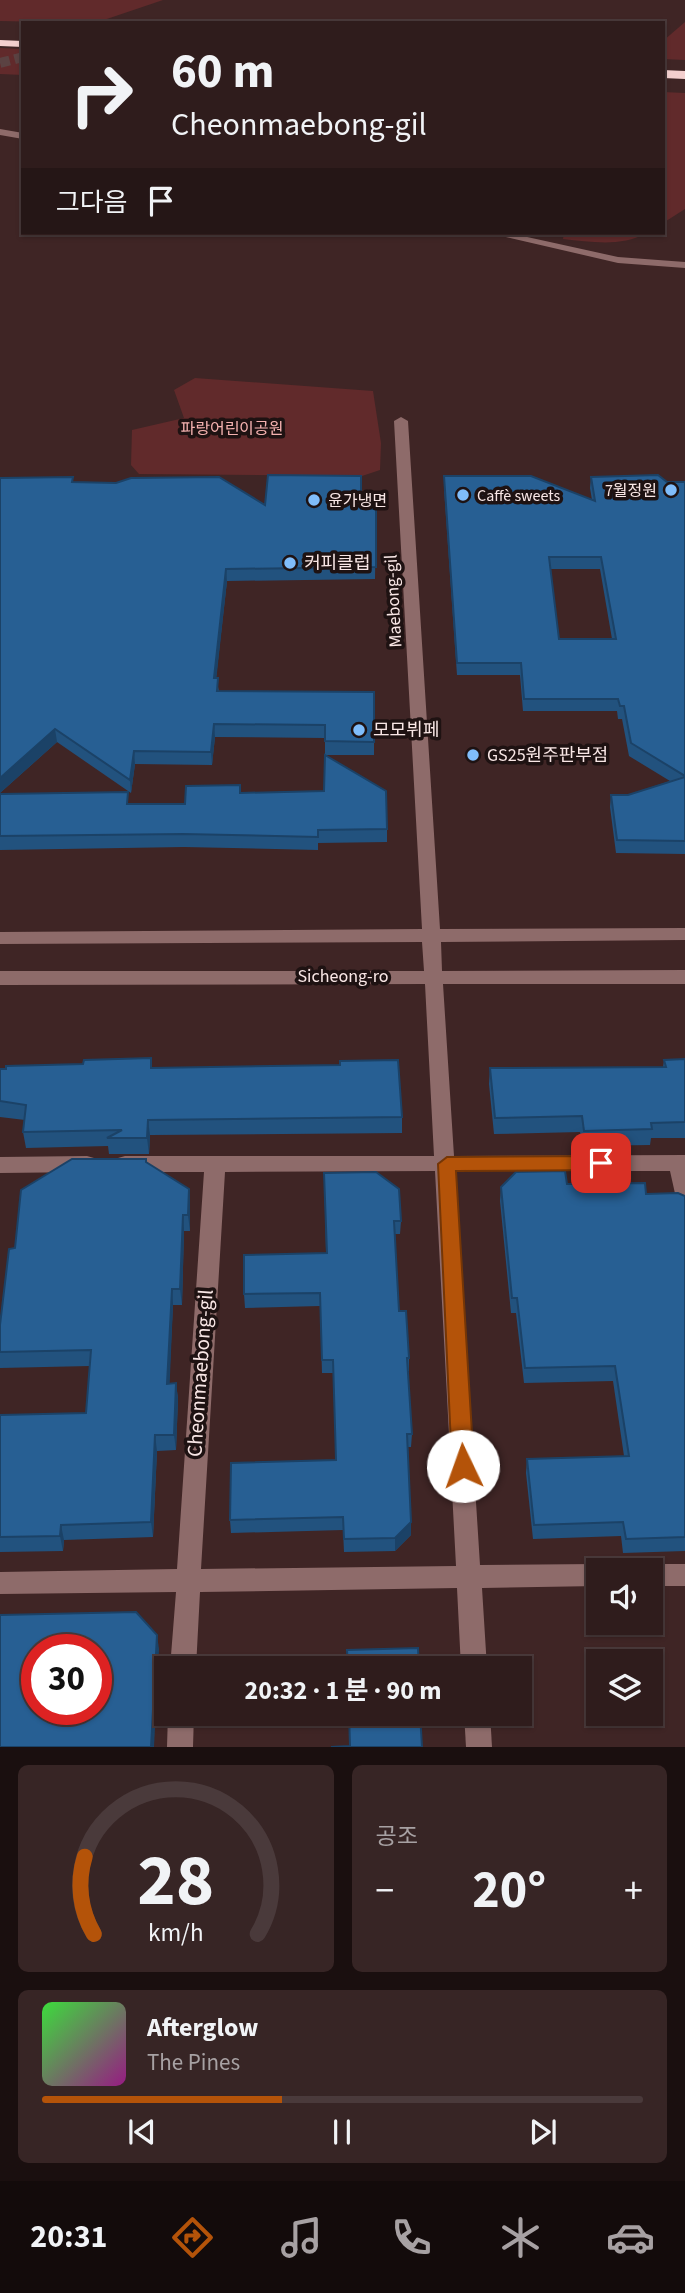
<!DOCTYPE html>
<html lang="ko">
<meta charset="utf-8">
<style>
:root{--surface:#2f1c1c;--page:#372525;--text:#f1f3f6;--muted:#a7a1a3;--line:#4a3a3b;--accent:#b45309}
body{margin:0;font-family:"Source Sans 3","Noto Sans KR",sans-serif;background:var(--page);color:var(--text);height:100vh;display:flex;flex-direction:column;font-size:26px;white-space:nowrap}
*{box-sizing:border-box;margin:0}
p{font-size:23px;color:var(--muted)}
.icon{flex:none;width:38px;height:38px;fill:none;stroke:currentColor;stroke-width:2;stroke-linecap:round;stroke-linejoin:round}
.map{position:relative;height:1747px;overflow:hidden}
.details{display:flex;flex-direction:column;gap:18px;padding:18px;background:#1a0f0f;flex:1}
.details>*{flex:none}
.guide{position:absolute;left:21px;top:21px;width:644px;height:214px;border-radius:0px;box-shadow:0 2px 5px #0004,0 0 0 2px var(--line);background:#2f1c1c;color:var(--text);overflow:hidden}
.controls{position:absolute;left:586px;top:1558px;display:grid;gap:14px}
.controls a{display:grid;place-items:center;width:77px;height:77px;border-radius:0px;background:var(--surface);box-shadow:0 2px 5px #0004,0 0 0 2px var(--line);font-size:35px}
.speed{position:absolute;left:21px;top:1634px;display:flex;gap:14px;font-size:35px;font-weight:700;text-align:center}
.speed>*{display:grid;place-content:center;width:91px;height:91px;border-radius:50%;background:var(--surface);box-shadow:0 2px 5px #0004,0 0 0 2px var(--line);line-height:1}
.speed .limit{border:10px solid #d22;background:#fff;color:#111}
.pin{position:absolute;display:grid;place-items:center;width:60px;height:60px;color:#fff;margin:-30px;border-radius:14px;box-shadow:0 4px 10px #0006}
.me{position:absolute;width:77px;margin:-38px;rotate:357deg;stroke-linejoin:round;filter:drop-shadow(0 0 5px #0008)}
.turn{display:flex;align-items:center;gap:24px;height:147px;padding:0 35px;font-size:32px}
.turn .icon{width:91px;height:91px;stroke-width:2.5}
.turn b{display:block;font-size:49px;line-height:60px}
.then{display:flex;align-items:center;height:66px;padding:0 35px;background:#0003;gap:14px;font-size:26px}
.big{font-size:52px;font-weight:700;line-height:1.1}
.details .widget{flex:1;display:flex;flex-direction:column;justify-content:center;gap:10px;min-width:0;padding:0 24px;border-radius:10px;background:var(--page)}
.details .dial{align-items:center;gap:0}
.dial svg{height:182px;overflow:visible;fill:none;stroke:var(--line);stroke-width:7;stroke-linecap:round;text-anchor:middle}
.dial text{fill:var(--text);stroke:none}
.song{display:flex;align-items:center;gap:21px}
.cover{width:84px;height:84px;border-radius:10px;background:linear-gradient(135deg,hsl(120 70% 55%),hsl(310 70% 35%))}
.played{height:7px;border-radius:4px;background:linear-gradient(90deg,var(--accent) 40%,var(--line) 40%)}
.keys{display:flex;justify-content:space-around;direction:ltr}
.heat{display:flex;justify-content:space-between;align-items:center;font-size:38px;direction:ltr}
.details .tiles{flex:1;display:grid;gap:18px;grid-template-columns:1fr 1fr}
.widget:last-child{grid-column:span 2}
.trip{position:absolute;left:154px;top:1656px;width:378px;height:70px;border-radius:0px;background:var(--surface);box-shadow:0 2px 5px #0004,0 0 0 2px var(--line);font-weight:700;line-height:70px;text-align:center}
.tabs{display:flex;height:112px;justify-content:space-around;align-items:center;background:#130b0b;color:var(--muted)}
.tabs .icon{width:49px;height:49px}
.tabs .selected{color:var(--accent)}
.tabs b{font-size:32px;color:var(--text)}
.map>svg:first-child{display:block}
</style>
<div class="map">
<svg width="685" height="1747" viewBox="0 0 685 1747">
<rect width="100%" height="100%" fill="#3f2525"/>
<g fill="#612a2b">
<path d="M0 0H163L95 23 0 21Z"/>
<path d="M685 22V60L663 59V41Z"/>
<path d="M0 48 23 49V75L0 74Z"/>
<path d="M663 92 685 93V209L663 223Z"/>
<path d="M564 233H647C620 247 593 242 563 239Z"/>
<path d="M195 378 373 391 381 443 380 470 362 476 139 474 131 465 132 430 184 418 174 390Z"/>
</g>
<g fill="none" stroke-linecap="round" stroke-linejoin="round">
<path stroke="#5b4242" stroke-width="10" stroke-dasharray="10 5" stroke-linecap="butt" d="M0 63 23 57"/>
<g fill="#8e6b6a" fill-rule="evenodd">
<path d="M0 129 23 133V139L0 135Z"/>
<path d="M489 233H509L618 257 685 262V268L618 263Z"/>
<path d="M401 417 408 421 440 929 685 928V940L441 942 442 971 685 970V984H443L454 1156 685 1155V1209L678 1207 670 1171H455L480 1565 598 1564 608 1570H598V1586L482 1588 487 1668H461L457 1588 200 1592 196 1668H170L176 1592 0 1594V1572L177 1569 204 1172H125L118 1170 115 1164 118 1158 125 1156H434L425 984 0 985V971H424L422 942 0 944V932L422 929 394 421ZM435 1171 456 1566 201 1569 225 1172Z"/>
<path d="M87 1156 94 1158 97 1164 94 1170 87 1172 0 1173V1157Z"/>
<path d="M651 1564H685V1586H651V1570H641Z"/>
<path d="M168 1713H194L193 1747H167Z"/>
<path d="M464 1713H490L492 1747H466Z"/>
</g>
<g fill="#f3cfce" fill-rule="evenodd">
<path d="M0 40 23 41V47L0 46Z"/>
<path d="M663 70 685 71V79L663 78Z"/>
</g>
</g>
<g fill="#22527e" fill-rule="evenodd">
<path d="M444 476 592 500 590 488 591 477 667 482H685V854L616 853 610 807 611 795H628L670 781 629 756 622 719H618L617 711H523L520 675H457L444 488ZM550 569H600L612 639H559Z"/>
<path d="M74 482 265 505 376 509 375 579 227 581 216 678 219 691 374 692V755H325V738L215 737 212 765 135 764 131 793 57 742 0 793Z"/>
<path d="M240 785V793L387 829V842L318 843V850L184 847 0 850V794L129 804H185Z"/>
<path d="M151 1058 152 1068 402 1117V1133L150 1135 149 1154H109L108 1146 26 1148 23 1132 25 1120 0 1117V1069L83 1064Z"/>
<path d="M685 1059V1138H651L650 1145 583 1146 580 1132 494 1134 489 1084 490 1068 663 1067 664 1060Z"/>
<path d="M146 1162 189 1189 190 1205V1231H184L182 1305H173L169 1384 176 1383 178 1399 176 1450 157 1451 153 1537 64 1540 63 1551 0 1552V1415L86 1413 90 1366 0 1368V1325L15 1248Z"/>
<path d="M324 1173 401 1221 400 1234H395L399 1311 409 1358V1371H408L412 1434 411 1447H408L411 1522V1535L395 1551 344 1552 343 1530 231 1533 230 1520 336 1460 333 1373H322L320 1306 245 1308 244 1294 326 1253Z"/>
<path d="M567 1184 646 1194 685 1196V1551L623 1553 621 1536 533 1539 526 1473 527 1459 624 1456 613 1381 524 1383 516 1313H511L500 1201 501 1187Z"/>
</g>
<g fill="#1b4267">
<path d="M226 569 227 581 215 691 214 678Z"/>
<path d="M214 724 215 737 212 765 211 752Z"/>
<path d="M55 729 57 742 0 793V778Z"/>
<path d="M134 751 135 764 131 793 130 780Z"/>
<path d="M148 1120 150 1135 149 1154 147 1138Z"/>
<path d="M189 1189 190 1205V1231L188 1215Z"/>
<path d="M183 1215 184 1231 182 1305 180 1289Z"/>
<path d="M172 1289 173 1305 169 1399 167 1384Z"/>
<path d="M176 1383 178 1399 176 1450 174 1435Z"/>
<path d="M155 1435 157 1451 153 1537 151 1522Z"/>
<path d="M411 1522V1535L395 1551V1538Z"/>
<path d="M61 1525 64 1540 63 1551 60 1536Z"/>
<path d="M157 1635 159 1649 154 1747H151Z"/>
</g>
<g fill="#275f93" stroke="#1b4267" stroke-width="2" fill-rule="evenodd">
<path d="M268 475 361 476V509H376V567L226 569 214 678H218L217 691 374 692V742L325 741V725L214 724 211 752 134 751 130 780 55 729 0 778V478L73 477 72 482 116 483 131 478 219 477 265 505Z"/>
<path d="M658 475 667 482H685V776L631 743 624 706H620L618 699H524L521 663H457L444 476H531L595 501 591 477ZM549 557H601L616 639H559Z"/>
<path d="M325 755 386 791 387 829 318 830V837L183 834 0 836V794L128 792 127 804H185L186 786 240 785V793L324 791Z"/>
<path d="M685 777V841L617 840 611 795H628Z"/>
<path d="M151 1058V1068L340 1065V1061L398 1060 402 1117 148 1120 147 1138H107L122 1130 23 1132 26 1105 0 1101V1069H6V1066L83 1064 84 1060Z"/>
<path d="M685 1059V1122L651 1123 652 1129 584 1131 582 1116 495 1118 490 1068 666 1067 664 1060Z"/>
<path d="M72 1159H146V1162L189 1189 188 1215H183L180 1289H172L167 1384 176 1383 174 1435H155L151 1522 61 1525 60 1536 0 1537V1415L86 1413 91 1350 0 1352V1325L9 1249 15 1248 21 1190Z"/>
<path d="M565 1171 567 1184 645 1183 646 1194 678 1193 685 1196V1537L626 1539 623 1522 534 1525 527 1459 629 1456 615 1366 525 1368 517 1298H512L501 1187 516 1172Z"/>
<path d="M376 1172 399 1189 401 1221H394L399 1311H406L409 1358H407L412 1434H407L411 1522 395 1538 344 1539 343 1517 230 1520 231 1463 336 1460 333 1360H322L320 1293 244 1294V1255L327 1253 324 1173Z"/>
<path d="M136 1612 157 1635 151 1747H0V1615ZM37 1650H96V1710H37Z"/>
<path d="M418 1648 419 1668H348L347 1650Z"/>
<path d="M349 1713H420L422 1747H331L350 1746Z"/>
</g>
<path fill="#b45309" stroke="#753606" stroke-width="2" d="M601 1156 611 1163 601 1170 456 1171 474 1466 471 1472 463 1475 456 1472 452 1466 438 1164 447 1157Z"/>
<g fill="#80bdfa" stroke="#1e1212" stroke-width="2.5">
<circle cx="671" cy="490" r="7"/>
<circle cx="463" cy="495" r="7"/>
<circle cx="314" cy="500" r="7"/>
<circle cx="290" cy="563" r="7"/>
<circle cx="359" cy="730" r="7"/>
<circle cx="473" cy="755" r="7"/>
</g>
<g text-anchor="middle" stroke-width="7" stroke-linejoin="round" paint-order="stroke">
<g font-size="16" fill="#f5b2b0" stroke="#1e1212">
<text x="232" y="434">파랑어린이공원</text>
</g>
<g font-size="16" fill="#f9e7e6" stroke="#1e1212" text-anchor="start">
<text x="657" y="496" text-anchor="end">7월정원</text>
<text x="477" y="501">Caffè sweets</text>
<text x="328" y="506">윤가냉면</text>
</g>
<g font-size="18" fill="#f9e7e6" stroke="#1e1212" text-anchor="start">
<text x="304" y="569">커피클럽</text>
<text x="373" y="736">모모뷔페</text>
<text x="487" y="761">GS25원주판부점</text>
</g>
<g font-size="18" fill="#f9e7e6" stroke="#1e1212">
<text transform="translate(393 601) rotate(-93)" y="6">Maebong-gil</text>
<text x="343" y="982">Sicheong-ro</text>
</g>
<g font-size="21" fill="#f9e7e6" stroke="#1e1212">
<text transform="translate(200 1373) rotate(-86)" y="7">Cheonmaebong-gil</text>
</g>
</g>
</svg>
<div class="controls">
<a><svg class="icon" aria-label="sound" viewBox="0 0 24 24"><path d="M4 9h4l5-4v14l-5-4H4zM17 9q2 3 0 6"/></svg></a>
<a><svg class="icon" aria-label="layers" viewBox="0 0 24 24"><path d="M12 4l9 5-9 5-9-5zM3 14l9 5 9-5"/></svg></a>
</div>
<div class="speed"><div class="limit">30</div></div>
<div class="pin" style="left:601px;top:1163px;background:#d93025"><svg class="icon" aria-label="arrive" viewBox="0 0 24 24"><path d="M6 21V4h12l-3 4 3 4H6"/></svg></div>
<svg class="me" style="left:463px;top:1466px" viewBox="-20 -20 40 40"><circle r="19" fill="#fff"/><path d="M0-13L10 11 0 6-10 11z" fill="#b45309"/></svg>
<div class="trip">20:32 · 1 분 · 90 m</div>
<div class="guide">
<div class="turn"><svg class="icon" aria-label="right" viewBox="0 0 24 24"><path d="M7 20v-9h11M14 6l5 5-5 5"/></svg><div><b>60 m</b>Cheonmaebong-gil</div></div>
<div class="then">그다음<svg class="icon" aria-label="arrive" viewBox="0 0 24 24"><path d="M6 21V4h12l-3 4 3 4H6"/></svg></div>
</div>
</div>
<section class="details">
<div class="tiles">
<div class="widget dial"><svg viewBox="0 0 100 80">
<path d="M14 69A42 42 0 1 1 86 69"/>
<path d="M14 69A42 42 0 0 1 10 35" stroke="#b45309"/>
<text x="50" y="56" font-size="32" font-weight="700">28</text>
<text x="50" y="72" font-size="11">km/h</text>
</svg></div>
<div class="widget"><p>공조</p>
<div class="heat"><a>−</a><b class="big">20°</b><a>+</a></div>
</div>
<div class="widget">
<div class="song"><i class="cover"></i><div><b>Afterglow</b><p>The Pines</p></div></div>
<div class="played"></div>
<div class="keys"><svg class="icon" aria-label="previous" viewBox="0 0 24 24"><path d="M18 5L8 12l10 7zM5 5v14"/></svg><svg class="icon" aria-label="pause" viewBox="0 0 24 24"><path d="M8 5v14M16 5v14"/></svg><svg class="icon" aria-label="next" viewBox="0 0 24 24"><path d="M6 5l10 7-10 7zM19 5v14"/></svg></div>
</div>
</div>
</section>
<nav class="tabs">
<b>20:31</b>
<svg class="icon selected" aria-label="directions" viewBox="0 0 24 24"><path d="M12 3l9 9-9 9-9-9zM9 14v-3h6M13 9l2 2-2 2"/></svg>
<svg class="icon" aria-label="music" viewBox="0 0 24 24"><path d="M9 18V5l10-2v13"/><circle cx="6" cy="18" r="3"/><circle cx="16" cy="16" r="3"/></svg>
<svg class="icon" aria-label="phone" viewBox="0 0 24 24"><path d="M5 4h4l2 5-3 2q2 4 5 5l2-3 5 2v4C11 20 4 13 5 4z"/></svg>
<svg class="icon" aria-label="climate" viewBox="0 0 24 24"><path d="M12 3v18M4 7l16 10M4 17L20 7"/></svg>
<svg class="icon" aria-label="car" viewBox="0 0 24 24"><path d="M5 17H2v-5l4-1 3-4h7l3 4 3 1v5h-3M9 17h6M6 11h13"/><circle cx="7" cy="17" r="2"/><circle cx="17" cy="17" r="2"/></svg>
</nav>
